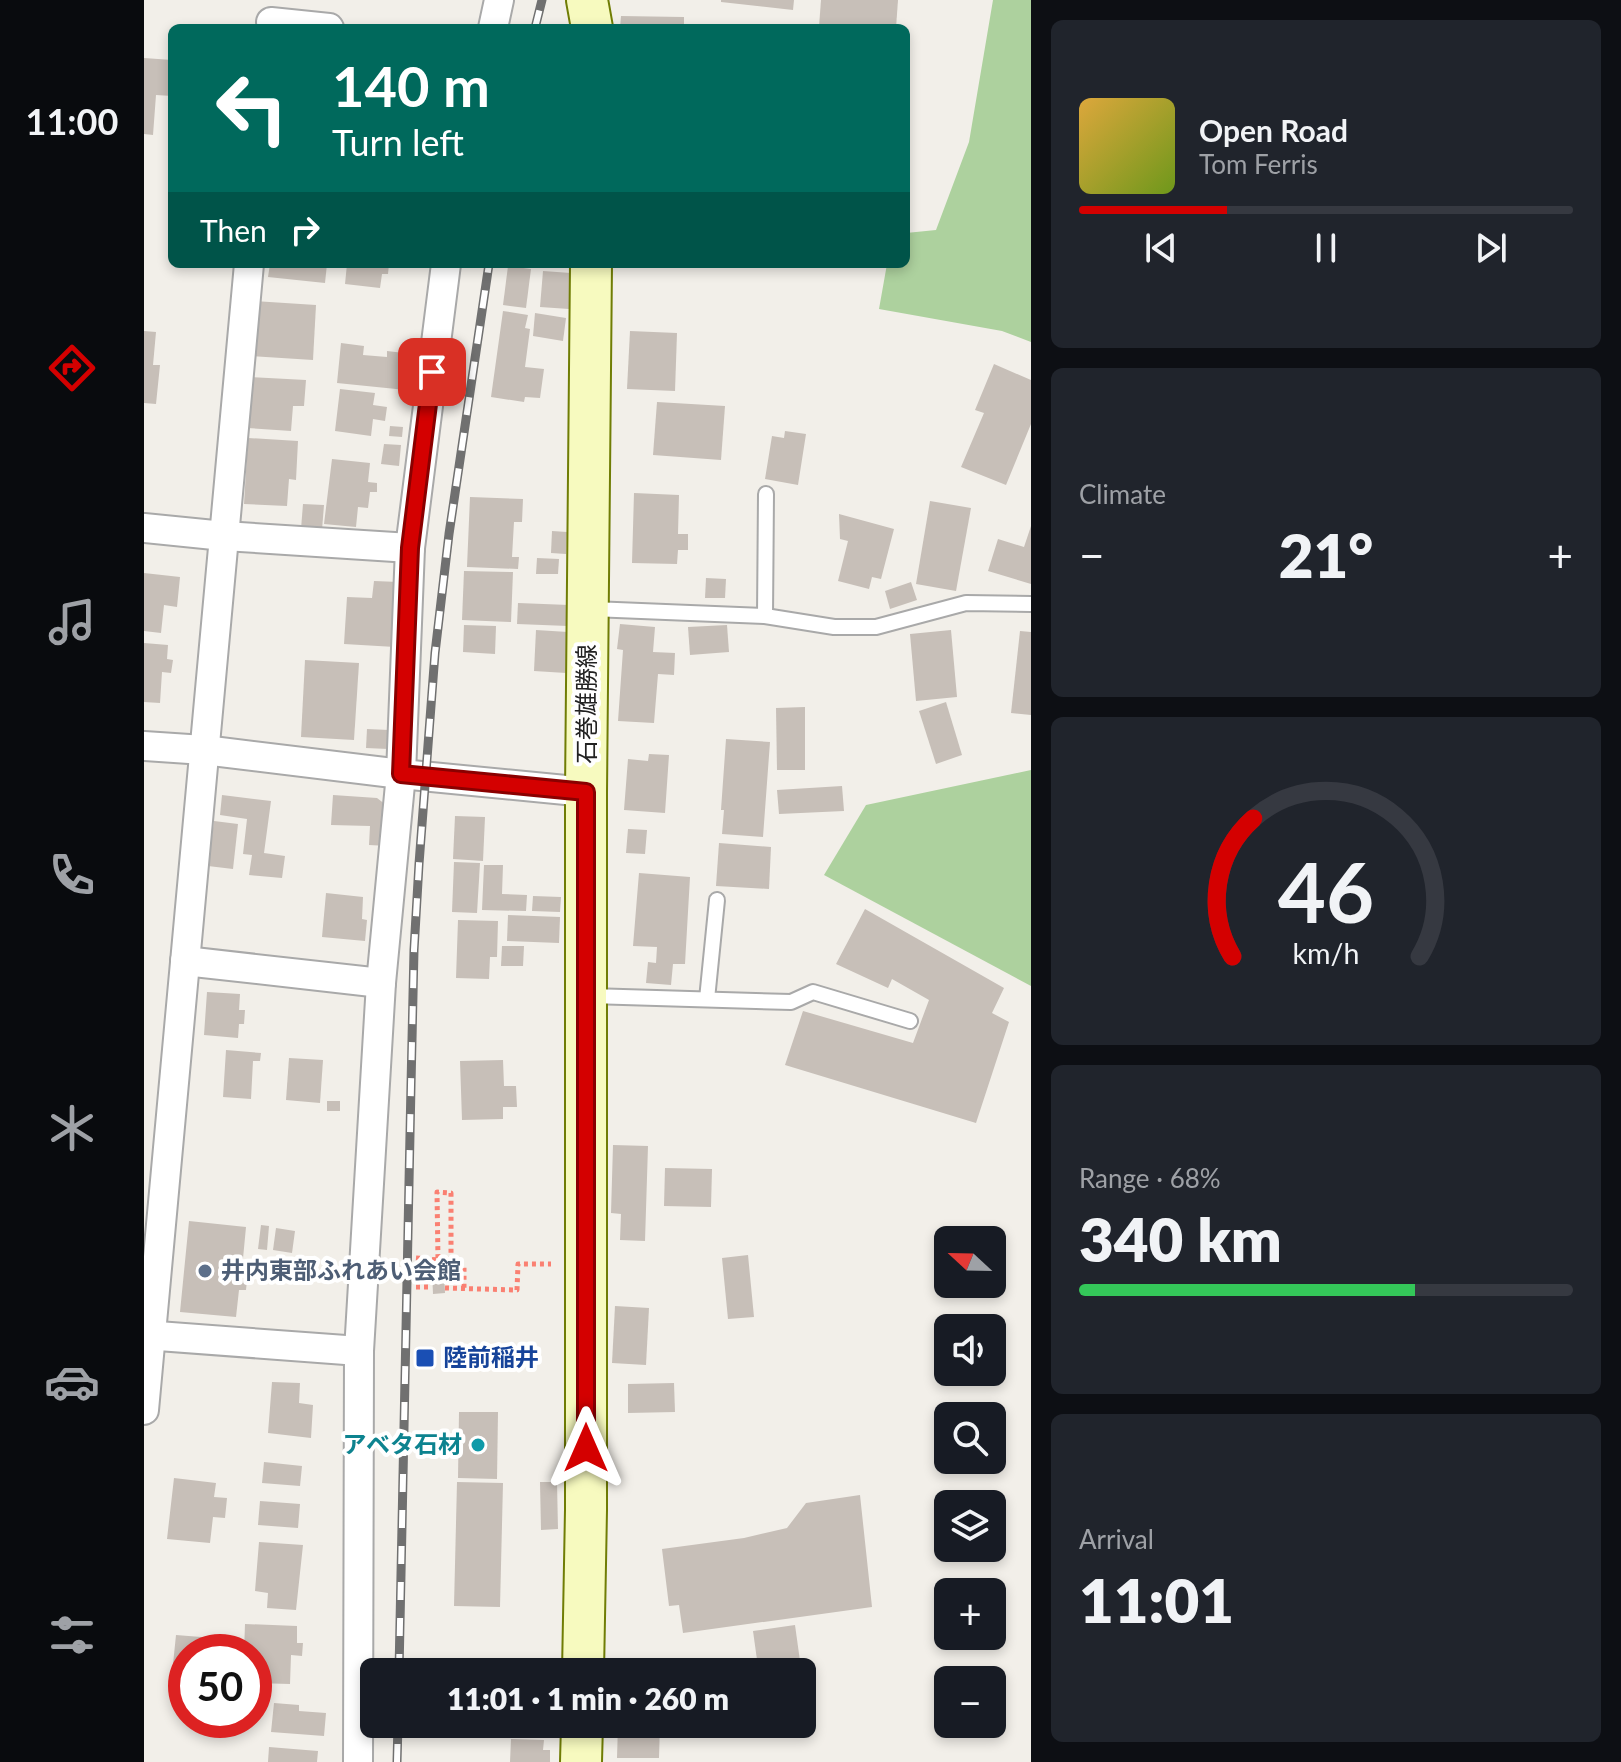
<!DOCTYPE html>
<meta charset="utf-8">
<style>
:root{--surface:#171b24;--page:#20242c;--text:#f1f3f6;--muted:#9ea1a6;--line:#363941;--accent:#d40000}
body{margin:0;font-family:Lato,"Noto Sans JP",sans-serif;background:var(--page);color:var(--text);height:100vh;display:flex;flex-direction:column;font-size:30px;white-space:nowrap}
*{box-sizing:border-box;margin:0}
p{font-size:26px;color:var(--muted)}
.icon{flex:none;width:44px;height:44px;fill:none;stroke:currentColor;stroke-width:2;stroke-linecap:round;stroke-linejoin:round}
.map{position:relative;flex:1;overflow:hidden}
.details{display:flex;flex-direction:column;gap:20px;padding:20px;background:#0d0f14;width:590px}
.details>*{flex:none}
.top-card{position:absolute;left:24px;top:24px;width:742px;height:244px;border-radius:12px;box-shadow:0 4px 12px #0003;background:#00695c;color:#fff;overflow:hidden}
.needle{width:52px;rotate:292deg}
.fabs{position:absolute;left:790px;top:1226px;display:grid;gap:16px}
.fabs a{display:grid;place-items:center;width:72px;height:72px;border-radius:12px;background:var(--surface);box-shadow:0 4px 12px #0003;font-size:40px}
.speed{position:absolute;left:24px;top:1634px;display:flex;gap:16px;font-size:40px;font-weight:700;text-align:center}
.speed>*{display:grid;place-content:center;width:104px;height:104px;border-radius:50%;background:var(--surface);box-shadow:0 4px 12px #0003;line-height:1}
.speed .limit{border:12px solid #d22;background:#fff;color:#111}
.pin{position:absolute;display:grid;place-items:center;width:68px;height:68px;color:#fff;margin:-34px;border-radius:16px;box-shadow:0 4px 12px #0006}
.me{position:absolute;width:88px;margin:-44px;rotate:0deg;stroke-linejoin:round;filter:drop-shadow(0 0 6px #0008)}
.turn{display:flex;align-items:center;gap:28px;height:168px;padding:0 32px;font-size:36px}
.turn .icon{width:104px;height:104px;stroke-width:2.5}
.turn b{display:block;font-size:56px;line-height:68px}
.then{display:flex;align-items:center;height:76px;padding:0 32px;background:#0003;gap:16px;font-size:30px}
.big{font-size:60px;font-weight:800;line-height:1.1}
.details .widget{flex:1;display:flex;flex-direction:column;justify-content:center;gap:12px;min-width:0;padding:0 28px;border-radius:12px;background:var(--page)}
.details .dial{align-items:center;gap:0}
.dial svg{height:208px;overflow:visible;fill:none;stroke:var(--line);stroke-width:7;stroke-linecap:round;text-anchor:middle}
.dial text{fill:var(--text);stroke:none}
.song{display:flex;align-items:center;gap:24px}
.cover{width:96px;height:96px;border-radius:12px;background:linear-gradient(135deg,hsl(40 70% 55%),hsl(80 70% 35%))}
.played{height:8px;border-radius:4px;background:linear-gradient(90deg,var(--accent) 30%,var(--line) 30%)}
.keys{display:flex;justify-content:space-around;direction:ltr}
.heat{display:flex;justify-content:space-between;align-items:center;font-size:44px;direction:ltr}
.charge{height:12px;border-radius:6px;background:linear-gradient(90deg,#34c759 68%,var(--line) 0)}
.trip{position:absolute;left:216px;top:1658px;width:456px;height:80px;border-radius:12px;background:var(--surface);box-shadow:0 4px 12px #0003;font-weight:800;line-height:80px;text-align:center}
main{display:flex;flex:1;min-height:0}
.tabs{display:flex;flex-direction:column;width:144px;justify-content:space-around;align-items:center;background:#090b0e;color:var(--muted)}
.tabs .icon{width:56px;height:56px}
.tabs .active{color:var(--accent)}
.tabs b{font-size:36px;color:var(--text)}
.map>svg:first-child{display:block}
</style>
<main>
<nav class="tabs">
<b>11:00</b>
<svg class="icon active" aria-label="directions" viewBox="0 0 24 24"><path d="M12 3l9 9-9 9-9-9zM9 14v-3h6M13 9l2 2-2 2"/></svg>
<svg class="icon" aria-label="music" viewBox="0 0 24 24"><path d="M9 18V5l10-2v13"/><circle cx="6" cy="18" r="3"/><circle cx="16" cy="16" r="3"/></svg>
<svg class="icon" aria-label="phone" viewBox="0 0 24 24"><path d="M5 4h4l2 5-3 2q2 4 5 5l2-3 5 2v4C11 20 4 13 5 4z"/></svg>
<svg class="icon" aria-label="climate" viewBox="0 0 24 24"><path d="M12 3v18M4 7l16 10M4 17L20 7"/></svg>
<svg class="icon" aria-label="car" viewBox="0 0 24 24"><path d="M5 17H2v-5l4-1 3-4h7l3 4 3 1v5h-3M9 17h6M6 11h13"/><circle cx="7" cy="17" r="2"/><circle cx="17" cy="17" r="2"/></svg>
<svg class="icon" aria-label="filters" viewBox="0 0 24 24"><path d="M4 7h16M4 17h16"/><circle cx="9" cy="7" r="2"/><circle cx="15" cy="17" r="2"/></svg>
</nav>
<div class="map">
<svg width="887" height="1762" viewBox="0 0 887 1762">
<rect width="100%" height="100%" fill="#f2efe9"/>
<g fill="#add19e">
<path d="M849 0H887V342L858 331 735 309 743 264H762V233L792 230 825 142Z"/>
<path d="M887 770V986L680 875 722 805Z"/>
</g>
<g fill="#c7bfb8">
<path d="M577 0H650L649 10 577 2Z"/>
<path d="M677 0H754L752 28 675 27Z"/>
<path d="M477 16 540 17V28H476Z"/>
<path d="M0 58 28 60V96L12 95 9 135 0 134Z"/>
<path d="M126 264H183L181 283 124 277Z"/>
<path d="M203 264H245L244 274H238L236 288 201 284Z"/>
<path d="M364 266 387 269 382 308 359 305Z"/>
<path d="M399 271 427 273 425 309 396 307Z"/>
<path d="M110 301 172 305 169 360 106 356Z"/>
<path d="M359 311 384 315 381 328 386 329 381 367 400 369 396 398 381 397 380 402 347 397Z"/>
<path d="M391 313 422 318 419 341 389 336Z"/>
<path d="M0 331 12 332 9 365H16L12 404 0 403Z"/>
<path d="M486 331 533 333 531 391 483 389Z"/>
<path d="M197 343 220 346 219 355 243 357V351L260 353 259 359 266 360 262 390 193 383Z"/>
<path d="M850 364 887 380V424L862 485 817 467 840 413 831 410Z"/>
<path d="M106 377 162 380 160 406H149L147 431 103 428Z"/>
<path d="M196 389 231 393 229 405 243 407 241 421 229 419 227 436 191 431Z"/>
<path d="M513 402 581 406 577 460 509 455Z"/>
<path d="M246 426 259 427 258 437 245 436Z"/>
<path d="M641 431 662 434 654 485 621 479 628 436 640 438Z"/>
<path d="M104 438 154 441 152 480 145 479 143 506 100 504Z"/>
<path d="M240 444 257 445 255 466 237 464Z"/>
<path d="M188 459 226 463 224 482 233 483V492H226L224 508 214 507 212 527 180 524Z"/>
<path d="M490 493 535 495 534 534H544V550H534L533 564 488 563Z"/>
<path d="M326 497 379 499 378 522H370L368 557H375L374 569 323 567Z"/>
<path d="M786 501 827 508 812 591 772 584Z"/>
<path d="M159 504 180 505 178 530 157 529Z"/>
<path d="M695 514 750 529 737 579 728 577 725 589 694 581 704 541 696 539Z"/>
<path d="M887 526V584L844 571 854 539 880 547Z"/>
<path d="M408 531 423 532 422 554 407 553Z"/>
<path d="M393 558 415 559 414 574H392Z"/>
<path d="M320 571 369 572 367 622 318 620Z"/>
<path d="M0 573 36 577 33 607 20 605 17 633 0 631Z"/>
<path d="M562 578 582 579 581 598H561Z"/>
<path d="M230 581 255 582 251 647 200 644 203 597 228 598Z"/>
<path d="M767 582 773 600 746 609 741 591Z"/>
<path d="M374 603 425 605 424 626 373 624Z"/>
<path d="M476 624 511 627 509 652 531 653 530 675 514 674 510 723 474 721 479 650 473 649Z"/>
<path d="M320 625 352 626 351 654 319 652Z"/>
<path d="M583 625 585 652 546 655 544 627Z"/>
<path d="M392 630 424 632 422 673 390 671Z"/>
<path d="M807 630 813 697 772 701 766 634Z"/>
<path d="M876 631 887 632V715L867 713Z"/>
<path d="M0 643 24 645 23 659 29 660 27 673 18 672 16 703 0 702Z"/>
<path d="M161 660 215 663 210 740 157 737Z"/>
<path d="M802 702 818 755 792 764 775 711Z"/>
<path d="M661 707V770H633L632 708Z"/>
<path d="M223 729 245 730 244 749 222 748Z"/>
<path d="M582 739 626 742 619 837 578 834 580 810H577Z"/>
<path d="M505 754 525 755 521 813 480 810 484 759 504 761Z"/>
<path d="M698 786 700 811 635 814 633 790Z"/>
<path d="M78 795 127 801 120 853 141 856 138 878 105 875 108 855 99 854 103 819 76 815Z"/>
<path d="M189 795 233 798 246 808 244 846 225 845 226 826 187 825Z"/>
<path d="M311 816 341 817 339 861 309 859Z"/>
<path d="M70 821 94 824 89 869 64 866Z"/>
<path d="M484 829 503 830 501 854 482 853Z"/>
<path d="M575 843 627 847 625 889 572 886Z"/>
<path d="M310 862 336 863 333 913 308 912Z"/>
<path d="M340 865H359L358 894 383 895 382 911 338 910Z"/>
<path d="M495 873 546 877 541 964H529L527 985 502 983 504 962 512 963 513 947 489 946Z"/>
<path d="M182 893 219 897 218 919 223 920 221 941 178 937Z"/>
<path d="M389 896 417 897 416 912 388 911Z"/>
<path d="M721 909 860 988 848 1013 865 1022 832 1123 641 1065 659 1011 769 1043 785 1000 748 979 744 988 692 964Z"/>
<path d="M364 915 416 917 415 943 363 941Z"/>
<path d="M314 920 354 921 353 957H346L345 979 312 978Z"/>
<path d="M358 946H380L379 966H357Z"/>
<path d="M63 992 96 994 95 1010H101L100 1024H95L94 1038 60 1035Z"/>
<path d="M82 1050 117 1053 116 1061H109L107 1099 79 1097Z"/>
<path d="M145 1058 179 1060 176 1103 142 1100Z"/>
<path d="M359 1060 360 1086H372L373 1107H359V1119L318 1120 316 1061Z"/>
<rect x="183" y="1101" width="13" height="10"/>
<path d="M469 1145 504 1146 501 1241 476 1240 477 1214 467 1213Z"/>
<path d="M521 1168 568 1169 567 1207 520 1206Z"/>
<path d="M45 1221 102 1227 98 1269 104 1270 102 1290H95L92 1317 36 1312Z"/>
<path d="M117 1225 125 1226 123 1250 114 1249Z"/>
<path d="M132 1228 151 1231 148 1253 129 1250Z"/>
<path d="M604 1255 610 1317 584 1319 578 1258Z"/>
<path d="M288 1271H300L301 1293 289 1294Z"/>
<path d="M471 1306 505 1308 502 1365 468 1363Z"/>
<path d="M128 1382 156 1383 155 1403 169 1405 167 1438 124 1433Z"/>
<path d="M530 1383 531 1412 484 1413V1384Z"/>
<path d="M315 1412H354L353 1479 314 1478Z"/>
<path d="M120 1462 158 1466 156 1486 118 1483Z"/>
<path d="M30 1478 72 1483 70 1497 83 1498 81 1518 69 1517 66 1543 23 1539Z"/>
<path d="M313 1482 359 1483 356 1607 310 1606Z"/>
<path d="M396 1482H413L414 1529 397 1530Z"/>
<path d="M716 1495 728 1607 539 1633 535 1605 525 1606 518 1549 600 1538 643 1528 662 1503Z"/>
<path d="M116 1501 156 1504 154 1528 114 1525Z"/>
<path d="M115 1542 159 1545 152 1610 123 1608 124 1593 111 1591Z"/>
<path d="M101 1624 153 1626V1643H159L158 1656 147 1655 146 1684 110 1683V1652H100Z"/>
<path d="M651 1625 656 1661 614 1667 609 1631Z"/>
<path d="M32 1635 95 1640 94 1652H42V1675L28 1674Z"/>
<path d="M399 1663 414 1664 413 1672H399Z"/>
<path d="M130 1703 155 1705V1711L182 1713 180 1736 127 1732Z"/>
<path d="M474 1724H516L515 1758H473Z"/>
<path d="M367 1739 400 1740 399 1750H406V1762H366Z"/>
<path d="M125 1747 174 1751 173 1762H124Z"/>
</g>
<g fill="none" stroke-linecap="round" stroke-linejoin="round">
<defs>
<g id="lane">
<path d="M448 609 621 616 690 627H732L822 603 887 604"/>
<path d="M621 616 622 494"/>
<path d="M446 996 647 1002 669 992 766 1021"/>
<path d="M563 999 573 900"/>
</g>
<g id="street">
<path d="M127 22 185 28"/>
<path d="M349 28 355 0"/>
<path d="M0 528 80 536 266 548"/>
<path d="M0 746 60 750 257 774 442 792"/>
<path d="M41 961 237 983"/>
<path d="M0 1335 215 1351"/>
<path d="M0 1410 105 264"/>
<path d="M214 1762 215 1351 237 983 257 774 266 548 302 264"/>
</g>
<g id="secondary">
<path d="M443 0 448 28"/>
<path d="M439 1672 442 1510V792L447 264"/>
<path d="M437 1762 438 1724"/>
</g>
</defs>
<use href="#lane" stroke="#a9a9a9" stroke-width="18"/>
<use href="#street" stroke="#a9a9a9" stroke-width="32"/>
<use href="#secondary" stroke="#707d05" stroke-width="44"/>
<g stroke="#fa8072" stroke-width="5" stroke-dasharray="4 4" stroke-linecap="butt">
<path d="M272 1258 294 1260 293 1192 307 1193V1264H320V1288"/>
<path d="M272 1287H288"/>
<path d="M301 1288 373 1290 374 1264H407"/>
</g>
<use href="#lane" stroke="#fff" stroke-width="14"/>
<use href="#street" stroke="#fff" stroke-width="28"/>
<use href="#secondary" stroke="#f7fabf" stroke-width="40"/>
<defs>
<g id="rail">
<path d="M391 28 398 0"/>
<path d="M255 1672 267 1085 270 950 275 864 291 653 305 534 345 264"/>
<path d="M253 1762 254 1724"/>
</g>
</defs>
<use href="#rail" stroke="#707070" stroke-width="9"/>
<use href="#rail" stroke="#fff" stroke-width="6" stroke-dasharray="18" stroke-linecap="butt"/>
</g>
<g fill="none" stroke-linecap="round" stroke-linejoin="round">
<defs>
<path id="route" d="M288 372 266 548 257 774 442 792V1448"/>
</defs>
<use href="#route" stroke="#8a0000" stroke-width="20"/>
<use href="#route" stroke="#d40000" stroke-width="14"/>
</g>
<circle fill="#5c6f8a" stroke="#fff" stroke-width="3" cx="61" cy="1271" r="8"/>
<rect fill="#1a4fb4" stroke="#fff" stroke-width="3" x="271" y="1348" width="20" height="20" rx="4"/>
<circle fill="#0f9aa8" stroke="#fff" stroke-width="3" cx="334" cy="1445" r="8"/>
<g text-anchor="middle" stroke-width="8" stroke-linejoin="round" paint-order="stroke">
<g font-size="24" fill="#222" stroke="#fff">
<text transform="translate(443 704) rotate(-90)" y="8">石巻雄勝線</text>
</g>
<g font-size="24" font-weight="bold" fill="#4e5e75" stroke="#fff" text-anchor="start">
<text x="77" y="1279">井内東部ふれあい会館</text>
</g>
<g font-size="24" font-weight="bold" fill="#164399" stroke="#fff" text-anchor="start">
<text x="299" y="1366">陸前稲井</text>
</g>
<g font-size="24" font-weight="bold" fill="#0d838f" stroke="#fff" text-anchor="end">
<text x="318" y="1453">アベタ石材</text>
</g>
</g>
</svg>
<div class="fabs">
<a><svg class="needle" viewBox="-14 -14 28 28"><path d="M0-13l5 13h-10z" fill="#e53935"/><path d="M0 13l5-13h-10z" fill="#9ea1a6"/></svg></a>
<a><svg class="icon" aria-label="sound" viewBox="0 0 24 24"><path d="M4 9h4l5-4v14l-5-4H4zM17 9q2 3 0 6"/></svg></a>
<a><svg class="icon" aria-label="search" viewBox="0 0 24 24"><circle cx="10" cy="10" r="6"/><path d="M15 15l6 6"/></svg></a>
<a><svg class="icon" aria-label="layers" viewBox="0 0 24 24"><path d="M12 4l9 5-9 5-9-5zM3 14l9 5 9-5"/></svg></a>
<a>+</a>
<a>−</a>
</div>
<div class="speed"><div class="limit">50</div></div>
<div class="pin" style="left:288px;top:372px;background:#d93025"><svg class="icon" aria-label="arrive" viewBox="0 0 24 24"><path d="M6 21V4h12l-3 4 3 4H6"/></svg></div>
<svg class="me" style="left:442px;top:1448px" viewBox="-20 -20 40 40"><path d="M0-17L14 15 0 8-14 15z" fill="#d40000" stroke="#fff" stroke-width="4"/></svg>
<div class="trip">11:01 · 1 min · 260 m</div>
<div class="top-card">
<div class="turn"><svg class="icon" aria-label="left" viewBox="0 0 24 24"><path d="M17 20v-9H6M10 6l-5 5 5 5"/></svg><div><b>140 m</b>Turn left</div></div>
<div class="then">Then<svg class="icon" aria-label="right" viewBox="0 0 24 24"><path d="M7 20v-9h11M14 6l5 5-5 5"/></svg></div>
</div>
</div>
<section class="details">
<div class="widget">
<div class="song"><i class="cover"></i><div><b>Open Road</b><p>Tom Ferris</p></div></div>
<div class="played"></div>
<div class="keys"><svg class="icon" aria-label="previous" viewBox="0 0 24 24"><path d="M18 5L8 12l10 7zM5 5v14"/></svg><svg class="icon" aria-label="pause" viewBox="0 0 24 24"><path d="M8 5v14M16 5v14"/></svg><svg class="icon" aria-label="next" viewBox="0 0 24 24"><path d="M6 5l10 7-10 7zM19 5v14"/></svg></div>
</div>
<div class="widget"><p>Climate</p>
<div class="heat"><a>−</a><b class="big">21°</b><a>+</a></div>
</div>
<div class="widget dial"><svg viewBox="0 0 100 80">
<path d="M14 69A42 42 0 1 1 86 69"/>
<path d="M14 69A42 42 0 0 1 22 16" stroke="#d40000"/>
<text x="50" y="56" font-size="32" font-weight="700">46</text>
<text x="50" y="72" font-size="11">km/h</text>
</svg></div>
<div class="widget"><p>Range · 68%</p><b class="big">340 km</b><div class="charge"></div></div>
<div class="widget"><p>Arrival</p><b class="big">11:01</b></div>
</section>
</main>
